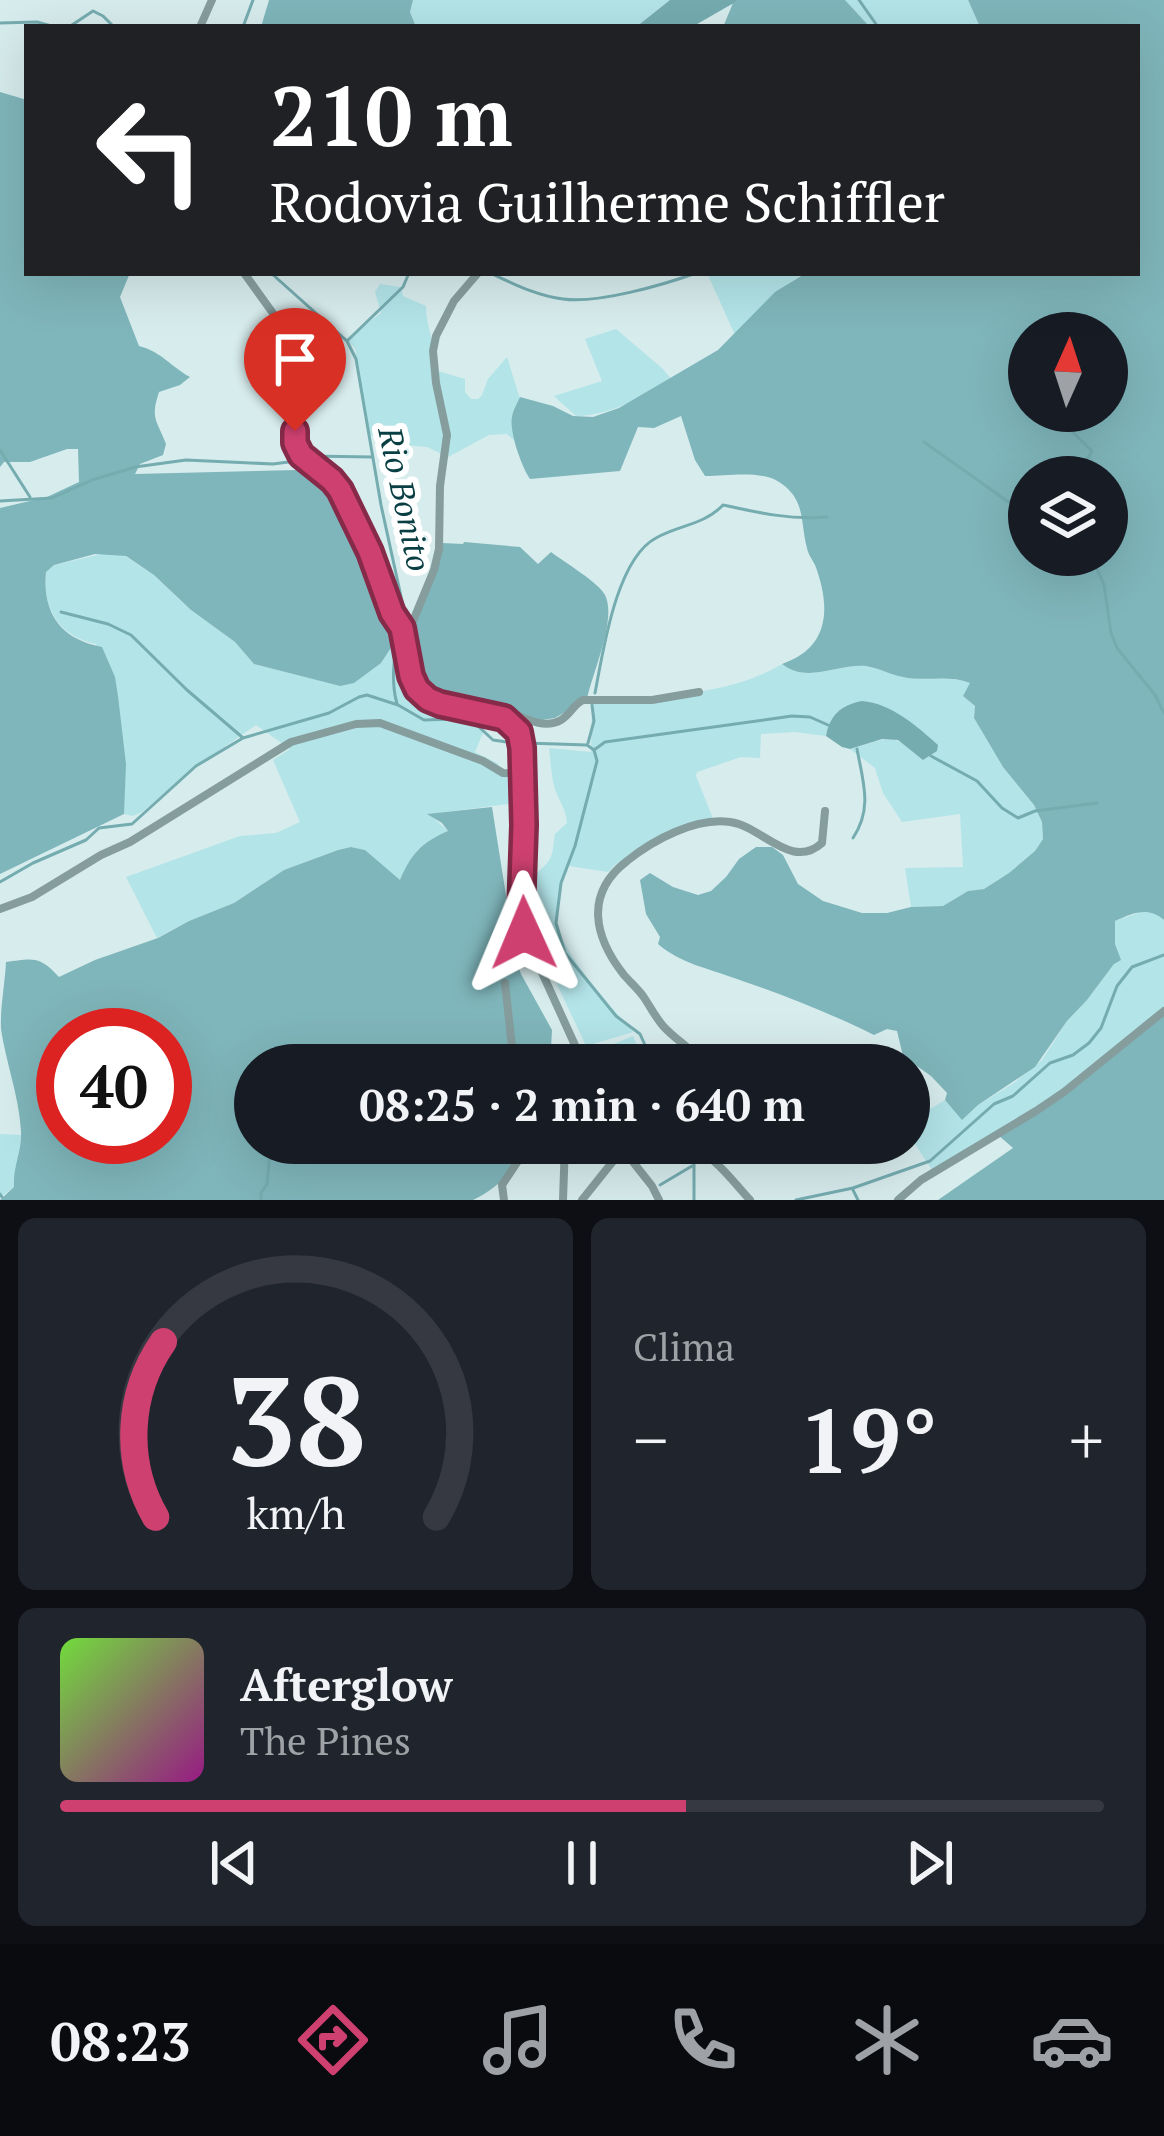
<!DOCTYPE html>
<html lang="pt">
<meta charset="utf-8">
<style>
:root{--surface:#171b24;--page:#20242c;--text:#f1f3f6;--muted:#9ea1a6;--line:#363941;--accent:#cd406f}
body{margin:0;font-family:"PT Serif",serif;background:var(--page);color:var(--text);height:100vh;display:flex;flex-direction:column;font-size:45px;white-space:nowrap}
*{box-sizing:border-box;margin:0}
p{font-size:39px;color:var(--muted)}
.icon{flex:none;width:66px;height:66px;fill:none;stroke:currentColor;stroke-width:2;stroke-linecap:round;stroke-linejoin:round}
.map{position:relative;height:1200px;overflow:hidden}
.sheet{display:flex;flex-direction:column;gap:18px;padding:18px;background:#0d0f14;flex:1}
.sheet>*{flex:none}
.hud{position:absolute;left:24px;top:24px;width:1116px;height:252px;border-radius:0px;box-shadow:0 12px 48px #0002;background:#202124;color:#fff;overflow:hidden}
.needle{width:78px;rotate:3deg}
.buttons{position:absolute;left:1008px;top:312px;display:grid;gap:24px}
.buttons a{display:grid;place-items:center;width:120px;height:120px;border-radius:50%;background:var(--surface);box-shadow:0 12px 48px #0002;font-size:60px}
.speed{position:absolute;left:36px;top:1008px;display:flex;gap:24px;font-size:60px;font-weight:700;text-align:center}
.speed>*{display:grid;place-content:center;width:156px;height:156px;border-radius:50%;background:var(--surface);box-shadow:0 12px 48px #0002;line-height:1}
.speed .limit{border:18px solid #d22;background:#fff;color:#111}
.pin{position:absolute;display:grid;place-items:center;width:102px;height:102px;color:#fff;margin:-123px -51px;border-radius:50% 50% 50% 0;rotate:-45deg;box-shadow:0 0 12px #0007}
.pin .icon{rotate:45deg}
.me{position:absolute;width:132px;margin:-66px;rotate:359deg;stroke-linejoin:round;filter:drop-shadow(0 0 9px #0008)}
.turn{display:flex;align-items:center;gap:42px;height:252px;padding:0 48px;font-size:54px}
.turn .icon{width:156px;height:156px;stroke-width:2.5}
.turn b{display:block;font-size:84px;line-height:102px}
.big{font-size:90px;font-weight:800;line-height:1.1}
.sheet .widget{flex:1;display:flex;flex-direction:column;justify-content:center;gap:18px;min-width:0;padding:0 42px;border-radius:18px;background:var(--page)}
.sheet .dial{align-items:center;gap:0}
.dial svg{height:312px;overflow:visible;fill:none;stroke:var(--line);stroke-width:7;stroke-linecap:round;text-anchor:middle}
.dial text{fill:var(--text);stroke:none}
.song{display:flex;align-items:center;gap:36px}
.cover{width:144px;height:144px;border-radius:18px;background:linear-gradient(135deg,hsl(100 70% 55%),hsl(310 70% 35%))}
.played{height:12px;border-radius:6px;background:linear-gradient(90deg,var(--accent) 60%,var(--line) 60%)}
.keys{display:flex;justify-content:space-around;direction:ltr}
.heat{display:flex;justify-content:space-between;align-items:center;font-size:66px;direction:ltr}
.sheet .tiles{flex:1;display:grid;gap:18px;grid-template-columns:1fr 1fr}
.widget:last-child{grid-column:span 2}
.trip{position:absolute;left:234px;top:1044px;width:696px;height:120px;border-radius:60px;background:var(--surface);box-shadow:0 12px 48px #0002;font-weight:800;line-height:120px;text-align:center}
.dock{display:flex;height:192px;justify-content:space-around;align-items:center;background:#090b0e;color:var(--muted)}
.dock .icon{width:84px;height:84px}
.dock .current{color:var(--accent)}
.dock b{font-size:54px;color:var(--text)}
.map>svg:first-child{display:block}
</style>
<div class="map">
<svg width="1164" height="1200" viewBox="0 0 1164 1200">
<rect width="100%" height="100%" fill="#d7eced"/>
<g fill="#b3e4e8">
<path d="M413 0H670L636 27H416L410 12Z"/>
<path d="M845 0H968L980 27H870Z"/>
<path d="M707 273H806C777 287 758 313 735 335Z"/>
<path d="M380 284 401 287 403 296 426 306C426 329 437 348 438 371L465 379V392L471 399H478L482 395 488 379 507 357 520 399 512 418 515 441 507 434 489 435 448 457 427 447 381 443 369 433 355 348 346 339 381 313 375 292Z"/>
<path d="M616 329 663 369 671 379C641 398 612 415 576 416L554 396 602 381 585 339Z"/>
<path d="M106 553 125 556 154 575 191 610 235 642 254 664 340 686C371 668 389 663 398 625L491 713 475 752 497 763 508 779 513 780 516 803 429 814 448 831C425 841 410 858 400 881L365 850 351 847 338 850 284 870 234 903 189 921 157 938 126 877 240 836 276 833 300 822 273 760 290 749 256 725 190 771 142 812 133 816 124 814 118 696 96 644C58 636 42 608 46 571L54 565Z"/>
<path d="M782 664C807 684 838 664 866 666 879 667 891 675 904 677 927 681 948 675 971 683L963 696 975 706 974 718 1003 767 1034 805 1042 822 1043 839 1035 851 1009 873 984 889 968 891 943 906 911 907 905 868 963 867 960 814 902 822 883 793 875 768 850 749C877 742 893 729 914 753L937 745 903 718 826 732V736L795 732 761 734 760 758 741 757 697 772 696 776 714 821 676 833 616 864 608 872 569 866C562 884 555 903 557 922 561 953 612 1008 633 1032L586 1046C571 1012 526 926 527 893 528 876 539 873 548 862 554 854 553 843 555 834L567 823C566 810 561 804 556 792 551 779 551 763 549 748L591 752 592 700C654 696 728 697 782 664Z"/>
<path d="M1144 911H1152L1164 920V1010L1049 1100 932 1170 909 1135V1122L945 1100 963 1119 978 1105 1014 1083 1042 1060 1067 1021 1087 1000 1114 964 1115 921Z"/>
<path d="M633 1036 645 1065H591L587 1055Z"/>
<path d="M0 1134 21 1135C21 1152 16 1169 14 1187L0 1198Z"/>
</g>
<g fill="#7fb6bb" fill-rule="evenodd">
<path d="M269 0H413L410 12 416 27H261Z"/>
<path d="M739 0H845L870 27H723L733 3Z"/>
<path d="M968 0H1164V920C1148 906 1133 913 1115 921V944L1121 960 1114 964 1087 1000 1067 1021 1035 1067 978 1105 962 1120 945 1100 947 1093 931 1076 903 1056 897 1031 887 1029 874 1035C830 1013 781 994 734 978 707 968 680 963 658 944L660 937 646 914 640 880 650 873 673 887 698 895 711 891 726 877 739 859 756 847H772L783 855 798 884 823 901 862 913H887L911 907 943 906 968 891 984 889 1009 873 1035 851 1043 839 1042 822 1034 805 1003 767 974 718 975 706 963 696 970 683C948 674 926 682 903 677 891 675 879 668 866 666 837 664 807 684 782 664 830 648 831 607 815 565 812 559 808 554 807 548 800 522 806 499 779 482 761 470 727 476 705 476L695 460 681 416 654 428 638 427 620 471 530 479C522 468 509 432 512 417 513 410 517 404 520 397L553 406 573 416 593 417 619 408 718 350 775 292 806 273H1137V27H980ZM1029 333H1107V411H1029ZM1029 477H1107V555H1029Z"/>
<path d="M0 92 27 100V273H130L120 297 139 346C162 352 170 366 190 377L180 385 159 392C150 419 157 420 166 444L163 455 140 464 135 474 297 470 315 465 335 487 378 568 396 612 411 622 442 543 463 544 464 542 520 547 538 564 551 552C564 562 598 582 605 595 617 619 593 671 587 699L555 718 528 722 432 698 419 686 409 647 397 627 394 643 381 663 354 683 340 686 254 664 235 642 191 610 154 575 126 556 95 554 54 565 46 572C43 601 52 629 82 641 88 644 95 645 102 647L115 677 118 696 126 764 124 814 0 874V508L47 497 79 482 78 449H67L30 462H4L0 467Z"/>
<path d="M492 807 508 908 509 942 521 974 552 1030 551 1049 541 1065H255V1143H526C516 1170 498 1188 473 1200H0L14 1187C13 1164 22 1153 21 1131 19 1096 6 1063 1 1029 0 1009 5 983 6 962 34 958 40 956 59 977L95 960 158 938 189 921 234 903 284 870 338 850 351 847 365 850 400 880C411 854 422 842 448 831L442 823 427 814ZM63 1035H165V1137H63Z"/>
<path d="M1164 1010V1200H938L1013 1148 997 1134 1050 1100Z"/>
</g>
<g fill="#75acb0">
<path d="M670 0H739L692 27H636Z"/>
<path d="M862 701C891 703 918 727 938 745L937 751 923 760 898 740 882 739 850 749 842 747 826 736C830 715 841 705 862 701Z"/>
</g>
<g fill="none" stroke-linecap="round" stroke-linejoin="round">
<g stroke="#75acb0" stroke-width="3">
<path d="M859 0 878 27"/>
<path d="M0 23 37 22 55 27"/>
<path d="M69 27 93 11 103 16 114 27"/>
<path d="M243 27 253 0"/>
<path d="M271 273 347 341 356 359 381 505 402 601 400 621"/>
<path d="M490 273C514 284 537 296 563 299 597 304 663 285 696 273"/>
<path d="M347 341 403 287 409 273"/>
<path d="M1051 411 1092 451 1077 477"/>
<path d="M924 442 1007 501 1029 510"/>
<path d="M0 450 30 497"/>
<path d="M310 456 372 457"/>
<path d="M0 501 52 498 92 480 135 467 186 460 273 464 296 461"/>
<path d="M1091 555 1104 585 1111 633 1117 648 1155 695 1164 713"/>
<path d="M61 612 108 624 131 635 187 690 242 737"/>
<path d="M595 693C603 652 616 559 656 538 679 525 704 525 723 505 759 513 791 520 827 517"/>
<path d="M397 704C390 679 395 655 398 630"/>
<path d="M526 743 587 745 594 750 597 761 575 846 561 883 556 923 565 953 616 1016 640 1034 654 1065"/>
<path d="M588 743 594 721 592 705"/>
<path d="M594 750 605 742 792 716 810 717 828 725"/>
<path d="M931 756 977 781 1002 808 1018 818 1035 811 1097 803"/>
<path d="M853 838C873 808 863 782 857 749"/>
<path d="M0 882 33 863 86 840 99 828 132 824 196 766 243 738 329 713 359 697 367 695 398 705 424 720 455 719 478 726 493 740 514 743"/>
<path d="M694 1153V1200"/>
<path d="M660 1185 692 1166"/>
<path d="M853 1190 858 1200"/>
<path d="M0 1194 2 1197"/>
<path d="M261 1200V1193L267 1184 271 1143"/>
<path d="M796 1200 853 1188 930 1161 994 1104 1013 1096 1050 1063 1073 1055 1089 1043 1101 1028 1117 986 1132 967 1164 955"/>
</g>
<g stroke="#869d9e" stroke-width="8">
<path d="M200 27 212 0"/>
<path d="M244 273 285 330 293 349 299 408 295 431 297 449 304 460 328 476 340 490 370 552 392 613 402 628 411 676 417 690 433 702 504 718 519 732 522 749 524 825 521 913 524 933 584 1065"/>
<path d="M406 638 434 570 439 549 440 486 447 435 436 383 433 351 436 336 454 301 478 273"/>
<path d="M463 707C499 691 531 737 561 720 571 714 573 705 583 700H652L699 692"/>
<path d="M0 909 32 897 101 855 130 842 291 742 356 724 380 723 483 761 503 773 523 774"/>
<path d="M505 983 514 1065"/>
<path d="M704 1065C693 1049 677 1041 664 1027 655 1017 650 1006 643 996 637 988 630 982 624 975 594 937 584 894 627 861 653 840 696 817 730 822 762 826 791 871 822 843L825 811"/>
<path d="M618 1143 652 1186 659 1200"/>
<path d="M683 1143C713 1153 729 1177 750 1200"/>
<path d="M628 1158 641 1148 654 1143"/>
<path d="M717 1163 731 1143"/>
<path d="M504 1200 502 1185 518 1161 521 1143"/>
<path d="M563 1200 565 1143"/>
<path d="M582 1200 622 1150"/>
<path d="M898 1200 921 1180 1036 1111 1064 1092 1164 1011"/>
</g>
</g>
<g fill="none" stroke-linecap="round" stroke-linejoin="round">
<defs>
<path id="route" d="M295 431V443L301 455 332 480 340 490 370 552 392 613 402 628 411 676 417 689 428 699 440 704 504 718 519 732 522 748 524 825 521 913 524 933"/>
</defs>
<use href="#route" stroke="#852a48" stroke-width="30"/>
<use href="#route" stroke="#cd406f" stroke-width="21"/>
</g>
<g text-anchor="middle" stroke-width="12" stroke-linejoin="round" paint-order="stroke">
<g font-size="33" font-style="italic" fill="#093e42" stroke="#fff">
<text transform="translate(405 499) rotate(78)" y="12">Rio Bonito</text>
</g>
</g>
</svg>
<div class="buttons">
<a><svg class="needle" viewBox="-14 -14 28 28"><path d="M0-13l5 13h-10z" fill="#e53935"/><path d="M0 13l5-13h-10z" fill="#9ea1a6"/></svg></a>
<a><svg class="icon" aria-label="layers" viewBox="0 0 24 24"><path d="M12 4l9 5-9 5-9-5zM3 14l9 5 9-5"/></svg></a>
</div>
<div class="speed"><div class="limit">40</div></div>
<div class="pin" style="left:295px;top:431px;background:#d93025"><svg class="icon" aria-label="arrive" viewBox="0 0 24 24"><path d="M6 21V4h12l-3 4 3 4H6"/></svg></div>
<svg class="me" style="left:524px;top:933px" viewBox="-20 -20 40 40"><path d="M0-17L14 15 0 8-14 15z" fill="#cd406f" stroke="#fff" stroke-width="4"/></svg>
<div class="trip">08:25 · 2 min · 640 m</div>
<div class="hud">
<div class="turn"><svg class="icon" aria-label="left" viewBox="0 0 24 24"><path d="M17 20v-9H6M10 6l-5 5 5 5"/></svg><div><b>210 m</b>Rodovia Guilherme Schiffler</div></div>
</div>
</div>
<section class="sheet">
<div class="tiles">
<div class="widget dial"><svg viewBox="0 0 100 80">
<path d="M14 69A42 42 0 1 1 86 69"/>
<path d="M14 69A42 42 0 0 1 16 24" stroke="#cd406f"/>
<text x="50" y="56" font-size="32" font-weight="700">38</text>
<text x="50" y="72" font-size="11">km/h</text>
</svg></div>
<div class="widget"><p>Clima</p>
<div class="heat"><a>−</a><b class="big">19°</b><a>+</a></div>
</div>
<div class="widget">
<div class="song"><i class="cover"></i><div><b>Afterglow</b><p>The Pines</p></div></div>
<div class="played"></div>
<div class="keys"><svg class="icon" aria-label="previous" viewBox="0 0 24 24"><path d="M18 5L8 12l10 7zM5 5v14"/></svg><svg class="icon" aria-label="pause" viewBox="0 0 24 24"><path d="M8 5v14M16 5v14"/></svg><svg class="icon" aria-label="next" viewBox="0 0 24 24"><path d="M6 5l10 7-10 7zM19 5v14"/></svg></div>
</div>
</div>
</section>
<nav class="dock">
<b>08:23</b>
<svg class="icon current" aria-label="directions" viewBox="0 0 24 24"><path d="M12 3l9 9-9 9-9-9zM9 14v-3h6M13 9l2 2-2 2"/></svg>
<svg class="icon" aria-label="music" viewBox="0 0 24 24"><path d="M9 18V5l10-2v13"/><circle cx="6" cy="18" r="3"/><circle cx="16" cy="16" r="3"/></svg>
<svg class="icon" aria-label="phone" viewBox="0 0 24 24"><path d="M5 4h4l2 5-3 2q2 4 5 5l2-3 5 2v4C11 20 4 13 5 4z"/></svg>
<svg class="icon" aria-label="climate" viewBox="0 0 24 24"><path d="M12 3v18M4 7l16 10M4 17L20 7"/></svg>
<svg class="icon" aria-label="car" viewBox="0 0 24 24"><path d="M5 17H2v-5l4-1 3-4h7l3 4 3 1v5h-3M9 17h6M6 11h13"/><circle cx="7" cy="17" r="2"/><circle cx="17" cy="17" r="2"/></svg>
</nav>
